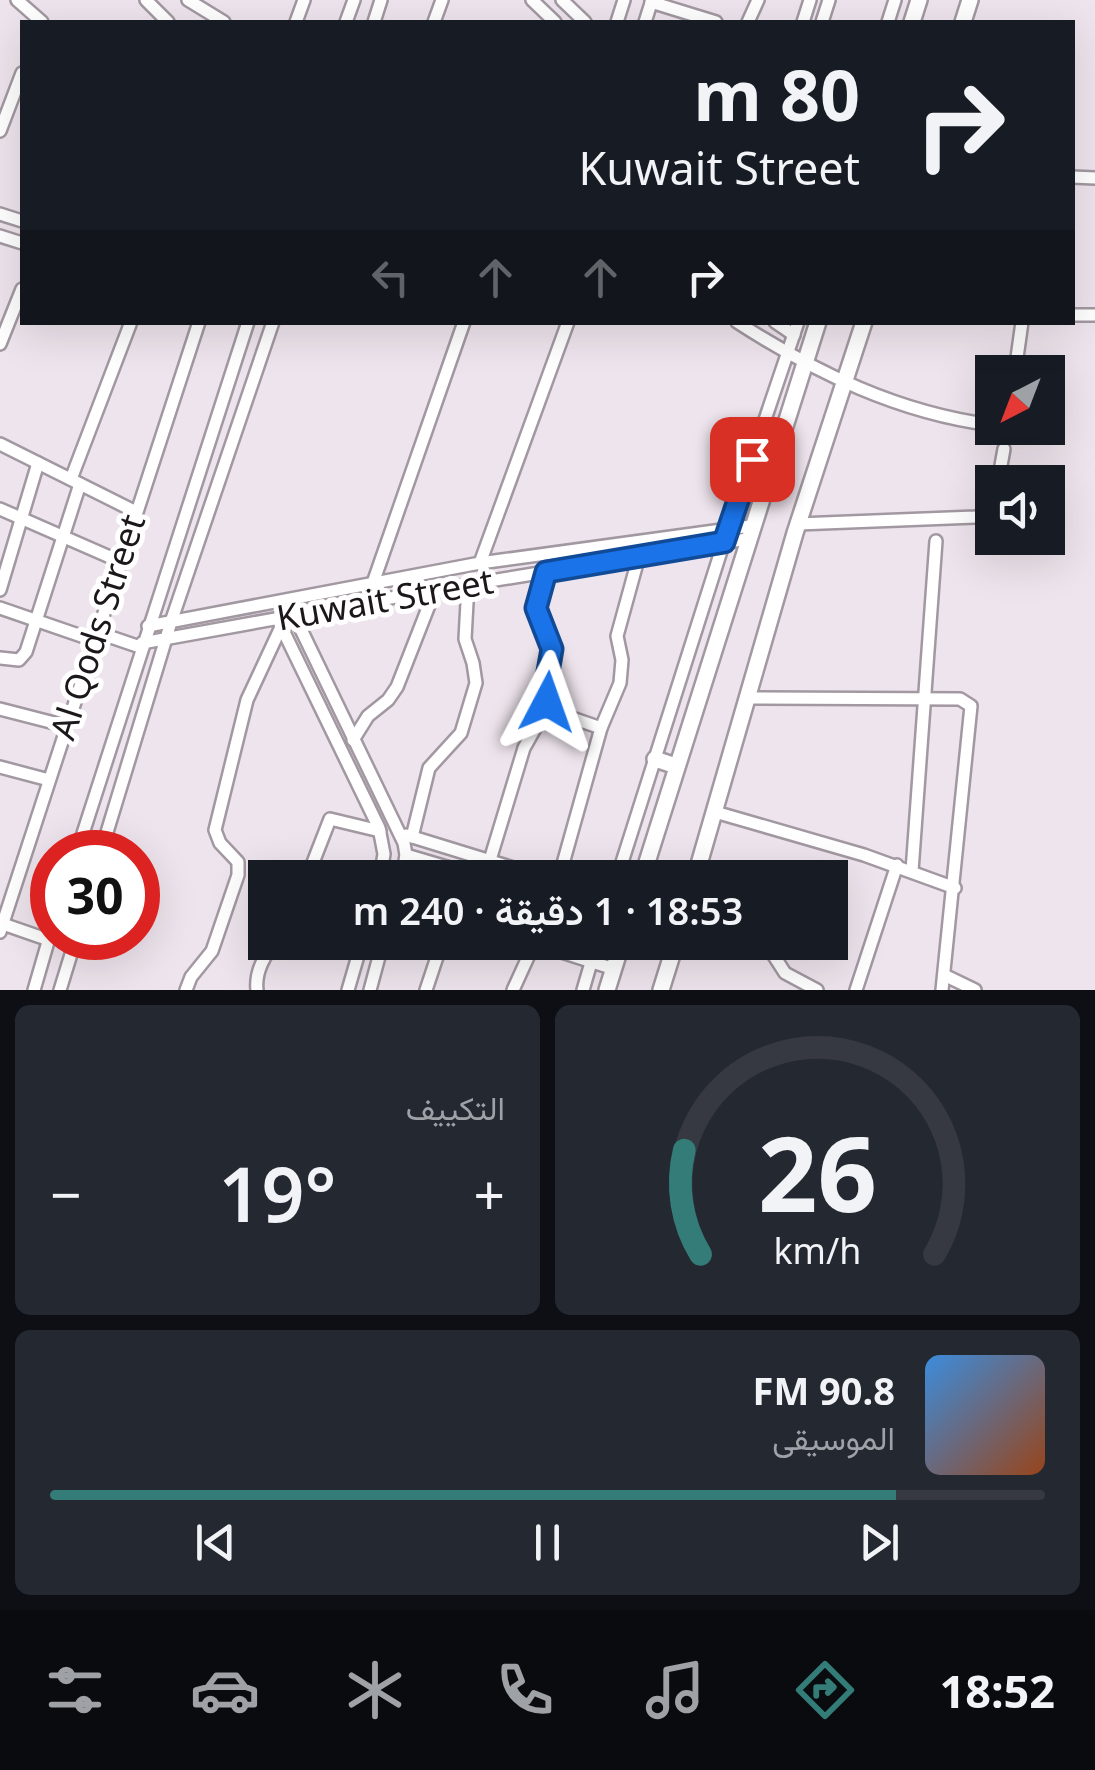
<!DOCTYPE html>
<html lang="ar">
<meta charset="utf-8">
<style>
:root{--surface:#171b24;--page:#242831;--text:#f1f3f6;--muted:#9ea1a6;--line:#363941;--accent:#337c78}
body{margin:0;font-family:"Noto Sans",Vazirmatn,sans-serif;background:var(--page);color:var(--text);direction:rtl;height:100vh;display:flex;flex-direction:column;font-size:38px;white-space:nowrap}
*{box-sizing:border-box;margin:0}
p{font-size:32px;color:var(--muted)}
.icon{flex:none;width:55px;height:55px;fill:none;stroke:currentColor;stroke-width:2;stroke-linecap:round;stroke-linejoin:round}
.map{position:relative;height:990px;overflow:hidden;direction:ltr}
.panel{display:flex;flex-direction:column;gap:15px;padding:15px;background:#0d0f14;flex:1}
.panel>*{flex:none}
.hud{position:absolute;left:20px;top:20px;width:1055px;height:305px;border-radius:0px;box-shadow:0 10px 40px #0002;direction:rtl;background:#171b24;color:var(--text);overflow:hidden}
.needle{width:65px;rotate:222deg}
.buttons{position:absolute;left:975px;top:355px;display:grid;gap:20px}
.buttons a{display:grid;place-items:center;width:90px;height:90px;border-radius:0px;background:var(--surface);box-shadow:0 10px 40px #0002;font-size:50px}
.speed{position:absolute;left:30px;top:830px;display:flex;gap:20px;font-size:50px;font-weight:700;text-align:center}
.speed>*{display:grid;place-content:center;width:130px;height:130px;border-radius:50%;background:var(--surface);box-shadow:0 10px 40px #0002;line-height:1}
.speed .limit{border:15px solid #d22;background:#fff;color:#111}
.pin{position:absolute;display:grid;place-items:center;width:85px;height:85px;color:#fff;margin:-42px;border-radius:20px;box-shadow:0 5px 15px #0006}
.me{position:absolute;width:110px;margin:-55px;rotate:4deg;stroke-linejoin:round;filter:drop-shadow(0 0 8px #0008)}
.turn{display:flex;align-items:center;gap:35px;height:210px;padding:0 50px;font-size:45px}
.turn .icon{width:130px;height:130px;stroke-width:2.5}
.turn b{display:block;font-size:70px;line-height:85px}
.lanes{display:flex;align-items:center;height:95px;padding:0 50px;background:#0003;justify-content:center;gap:50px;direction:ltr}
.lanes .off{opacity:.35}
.big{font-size:75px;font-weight:600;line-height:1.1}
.panel .card{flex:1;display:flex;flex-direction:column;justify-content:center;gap:15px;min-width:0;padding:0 35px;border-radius:15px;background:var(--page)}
.panel .dial{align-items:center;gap:0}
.dial svg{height:260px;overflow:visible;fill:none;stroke:var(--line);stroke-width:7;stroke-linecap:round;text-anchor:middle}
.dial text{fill:var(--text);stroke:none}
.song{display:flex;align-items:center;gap:30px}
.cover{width:120px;height:120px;border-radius:15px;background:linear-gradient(135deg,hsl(210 70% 55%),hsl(20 70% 35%))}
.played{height:10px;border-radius:5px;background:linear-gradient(90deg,var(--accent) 85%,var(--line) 85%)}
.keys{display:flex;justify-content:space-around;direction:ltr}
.heat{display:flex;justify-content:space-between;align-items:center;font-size:55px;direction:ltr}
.panel .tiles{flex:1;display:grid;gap:15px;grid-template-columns:1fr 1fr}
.card:last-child{grid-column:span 2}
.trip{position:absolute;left:248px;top:860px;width:600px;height:100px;border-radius:0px;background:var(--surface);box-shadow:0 10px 40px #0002;font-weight:600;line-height:100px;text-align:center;direction:rtl}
.menu{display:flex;height:160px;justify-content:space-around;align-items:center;background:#090b0e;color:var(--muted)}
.menu .icon{width:70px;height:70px}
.menu .current{color:var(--accent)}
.menu b{font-size:45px;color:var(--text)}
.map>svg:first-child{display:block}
</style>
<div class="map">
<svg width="1095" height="990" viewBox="0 0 1095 990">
<rect width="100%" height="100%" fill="#eee4ed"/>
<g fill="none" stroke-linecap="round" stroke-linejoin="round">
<defs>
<g id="street">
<path d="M17 0 42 22"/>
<path d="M146 0 168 22"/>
<path d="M188 0 224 22"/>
<path d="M532 0 555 22"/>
<path d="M562 0 585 22"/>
<path d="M651 2 716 22"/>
<path d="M296 22 304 0"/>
<path d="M346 22 354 0"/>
<path d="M374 22 381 0"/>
<path d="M434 22 442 0"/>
<path d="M617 22 624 0"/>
<path d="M645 22 652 0"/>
<path d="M748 22 758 0"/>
<path d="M803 22 810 0"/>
<path d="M822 22 829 0"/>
<path d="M888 22 895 0"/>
<path d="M0 131 22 73"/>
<path d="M1072 177 1095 178"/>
<path d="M0 214 22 221"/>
<path d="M0 236 22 243"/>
<path d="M1072 315H1095"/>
<path d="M737 322C816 373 899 413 992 425"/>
<path d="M775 322 794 335"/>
<path d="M0 344 22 289"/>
<path d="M1015 372 1022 322"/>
<path d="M0 444 136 512"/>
<path d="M71 479 131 322"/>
<path d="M998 482 1004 449"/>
<path d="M0 509 119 561"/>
<path d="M798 524 975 517 987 514 992 507"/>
<path d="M480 563 568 322"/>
<path d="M373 583 464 322"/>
<path d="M0 590 38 463"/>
<path d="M0 608 93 640"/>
<path d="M295 617 404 843 406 855 402 878"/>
<path d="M280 624 379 828 384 854 380 878"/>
<path d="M148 626 480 563 751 526"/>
<path d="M96 632 140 647"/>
<path d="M142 643 435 590 747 539"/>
<path d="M0 658 19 660 26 652 80 484"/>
<path d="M747 698 960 699 971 706 942 990"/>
<path d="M0 709 66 726"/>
<path d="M546 709 601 728"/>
<path d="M353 740 368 716 388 700 397 687 435 590"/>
<path d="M0 767 49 780"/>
<path d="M715 812 864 855 955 888"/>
<path d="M406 835 546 878"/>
<path d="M412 837 429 768 461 733 476 683 473 663 465 639 468 584"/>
<path d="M77 852 248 322"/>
<path d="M101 852 171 622 273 322"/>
<path d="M406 855 484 878"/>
<path d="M490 860 524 748 546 709V683L552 649 536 608 546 572"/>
<path d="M912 871 936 541"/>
<path d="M307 878 330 819 380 831"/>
<path d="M559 878 601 728 620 683 622 660 617 636 639 556"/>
<path d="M617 878 728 529 798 322"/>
<path d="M0 923 49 940"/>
<path d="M0 932 199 322"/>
<path d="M530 942 614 969"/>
<path d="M765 942 785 973 817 990"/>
<path d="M944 975 975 990"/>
<path d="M34 990 52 928"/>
<path d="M60 990 76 938"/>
<path d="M186 990 191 977 212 951 238 875V862L220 843 215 830 247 700 281 627"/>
<path d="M257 990C255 973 264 953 278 942"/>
<path d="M348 990 362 942"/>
<path d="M370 990 383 942"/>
<path d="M426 990 442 942"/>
<path d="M513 990 534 944"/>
<path d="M583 990 597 942"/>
<path d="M856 990 897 865"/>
</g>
<g id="secondary">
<path d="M912 22 919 0"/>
<path d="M963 22 970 0"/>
<path d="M655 759 676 766"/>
<path d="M642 878 818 322"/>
<path d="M695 878 795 533 864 322"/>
<path d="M607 990 622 942"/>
<path d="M661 990 676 942"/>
</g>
</defs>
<use href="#street" stroke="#a298a1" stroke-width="16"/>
<use href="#secondary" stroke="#a298a1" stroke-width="20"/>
<use href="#street" stroke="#fff" stroke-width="11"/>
<use href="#secondary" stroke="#fff" stroke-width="15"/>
</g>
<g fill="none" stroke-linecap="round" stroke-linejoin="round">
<defs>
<path id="route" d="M547 702 546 683 552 649 536 608 546 572 724 542 752 459"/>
</defs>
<use href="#route" stroke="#114b97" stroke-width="25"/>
<use href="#route" stroke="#1a73e8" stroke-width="18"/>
</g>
<g text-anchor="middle" stroke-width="10" stroke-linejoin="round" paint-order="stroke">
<g font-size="35" fill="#1b171a" stroke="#fff">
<text transform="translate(385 600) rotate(-10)" y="12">Kuwait Street</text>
<text transform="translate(98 627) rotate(-72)" y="12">Al Qods Street</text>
</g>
</g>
</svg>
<div class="buttons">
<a><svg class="needle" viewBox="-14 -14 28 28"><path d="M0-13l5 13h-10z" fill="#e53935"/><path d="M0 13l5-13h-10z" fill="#9ea1a6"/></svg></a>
<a><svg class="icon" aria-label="sound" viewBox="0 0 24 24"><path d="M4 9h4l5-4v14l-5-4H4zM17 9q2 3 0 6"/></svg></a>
</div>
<div class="speed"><div class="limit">30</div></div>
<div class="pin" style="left:752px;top:459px;background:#d93025"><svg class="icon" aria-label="arrive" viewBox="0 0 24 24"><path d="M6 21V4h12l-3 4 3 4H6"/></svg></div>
<svg class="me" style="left:547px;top:702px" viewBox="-20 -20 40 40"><path d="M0-17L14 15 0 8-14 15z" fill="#1a73e8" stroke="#fff" stroke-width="4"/></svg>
<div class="trip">18:53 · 1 دقيقة · 240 m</div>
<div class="hud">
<div class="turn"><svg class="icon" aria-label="right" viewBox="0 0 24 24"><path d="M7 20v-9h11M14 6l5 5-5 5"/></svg><div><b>80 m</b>Kuwait Street</div></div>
<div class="lanes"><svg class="icon off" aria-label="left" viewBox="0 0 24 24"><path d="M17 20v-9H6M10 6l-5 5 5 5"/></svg><svg class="icon off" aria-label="ahead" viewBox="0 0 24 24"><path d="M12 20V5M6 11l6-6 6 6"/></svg><svg class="icon off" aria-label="ahead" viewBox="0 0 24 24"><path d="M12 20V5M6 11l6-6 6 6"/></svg><svg class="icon" aria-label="right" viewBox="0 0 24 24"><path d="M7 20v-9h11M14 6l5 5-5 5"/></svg></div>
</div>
</div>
<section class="panel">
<div class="tiles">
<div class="card dial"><svg viewBox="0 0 100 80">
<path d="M14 69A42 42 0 1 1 86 69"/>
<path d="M14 69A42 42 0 0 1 9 37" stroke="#337c78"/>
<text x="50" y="56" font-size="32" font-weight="700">26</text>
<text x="50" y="72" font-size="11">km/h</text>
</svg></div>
<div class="card"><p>التكييف</p>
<div class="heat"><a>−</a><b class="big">19°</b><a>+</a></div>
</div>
<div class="card">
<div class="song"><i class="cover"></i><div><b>90.8 FM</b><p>الموسيقى</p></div></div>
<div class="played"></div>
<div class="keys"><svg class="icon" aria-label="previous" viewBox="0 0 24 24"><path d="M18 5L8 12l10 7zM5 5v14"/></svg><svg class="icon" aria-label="pause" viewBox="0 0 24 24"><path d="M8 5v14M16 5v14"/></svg><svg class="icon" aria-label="next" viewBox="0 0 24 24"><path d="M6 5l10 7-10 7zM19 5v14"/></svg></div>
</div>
</div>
</section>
<nav class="menu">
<b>18:52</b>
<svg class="icon current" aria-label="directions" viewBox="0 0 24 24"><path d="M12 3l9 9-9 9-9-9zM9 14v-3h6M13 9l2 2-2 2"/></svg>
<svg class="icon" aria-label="music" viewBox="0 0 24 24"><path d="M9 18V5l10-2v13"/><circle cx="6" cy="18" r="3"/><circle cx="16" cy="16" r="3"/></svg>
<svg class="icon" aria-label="phone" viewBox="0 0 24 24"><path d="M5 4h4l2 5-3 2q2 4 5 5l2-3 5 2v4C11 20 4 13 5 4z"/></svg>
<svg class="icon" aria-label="climate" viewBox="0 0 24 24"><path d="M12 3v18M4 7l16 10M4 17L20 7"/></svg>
<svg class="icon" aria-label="car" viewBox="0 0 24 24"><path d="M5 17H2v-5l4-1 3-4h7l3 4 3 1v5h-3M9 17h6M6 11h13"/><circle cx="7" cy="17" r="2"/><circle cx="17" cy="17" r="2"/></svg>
<svg class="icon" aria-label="filters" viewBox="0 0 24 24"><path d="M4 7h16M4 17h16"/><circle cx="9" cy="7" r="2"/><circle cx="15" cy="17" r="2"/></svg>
</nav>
